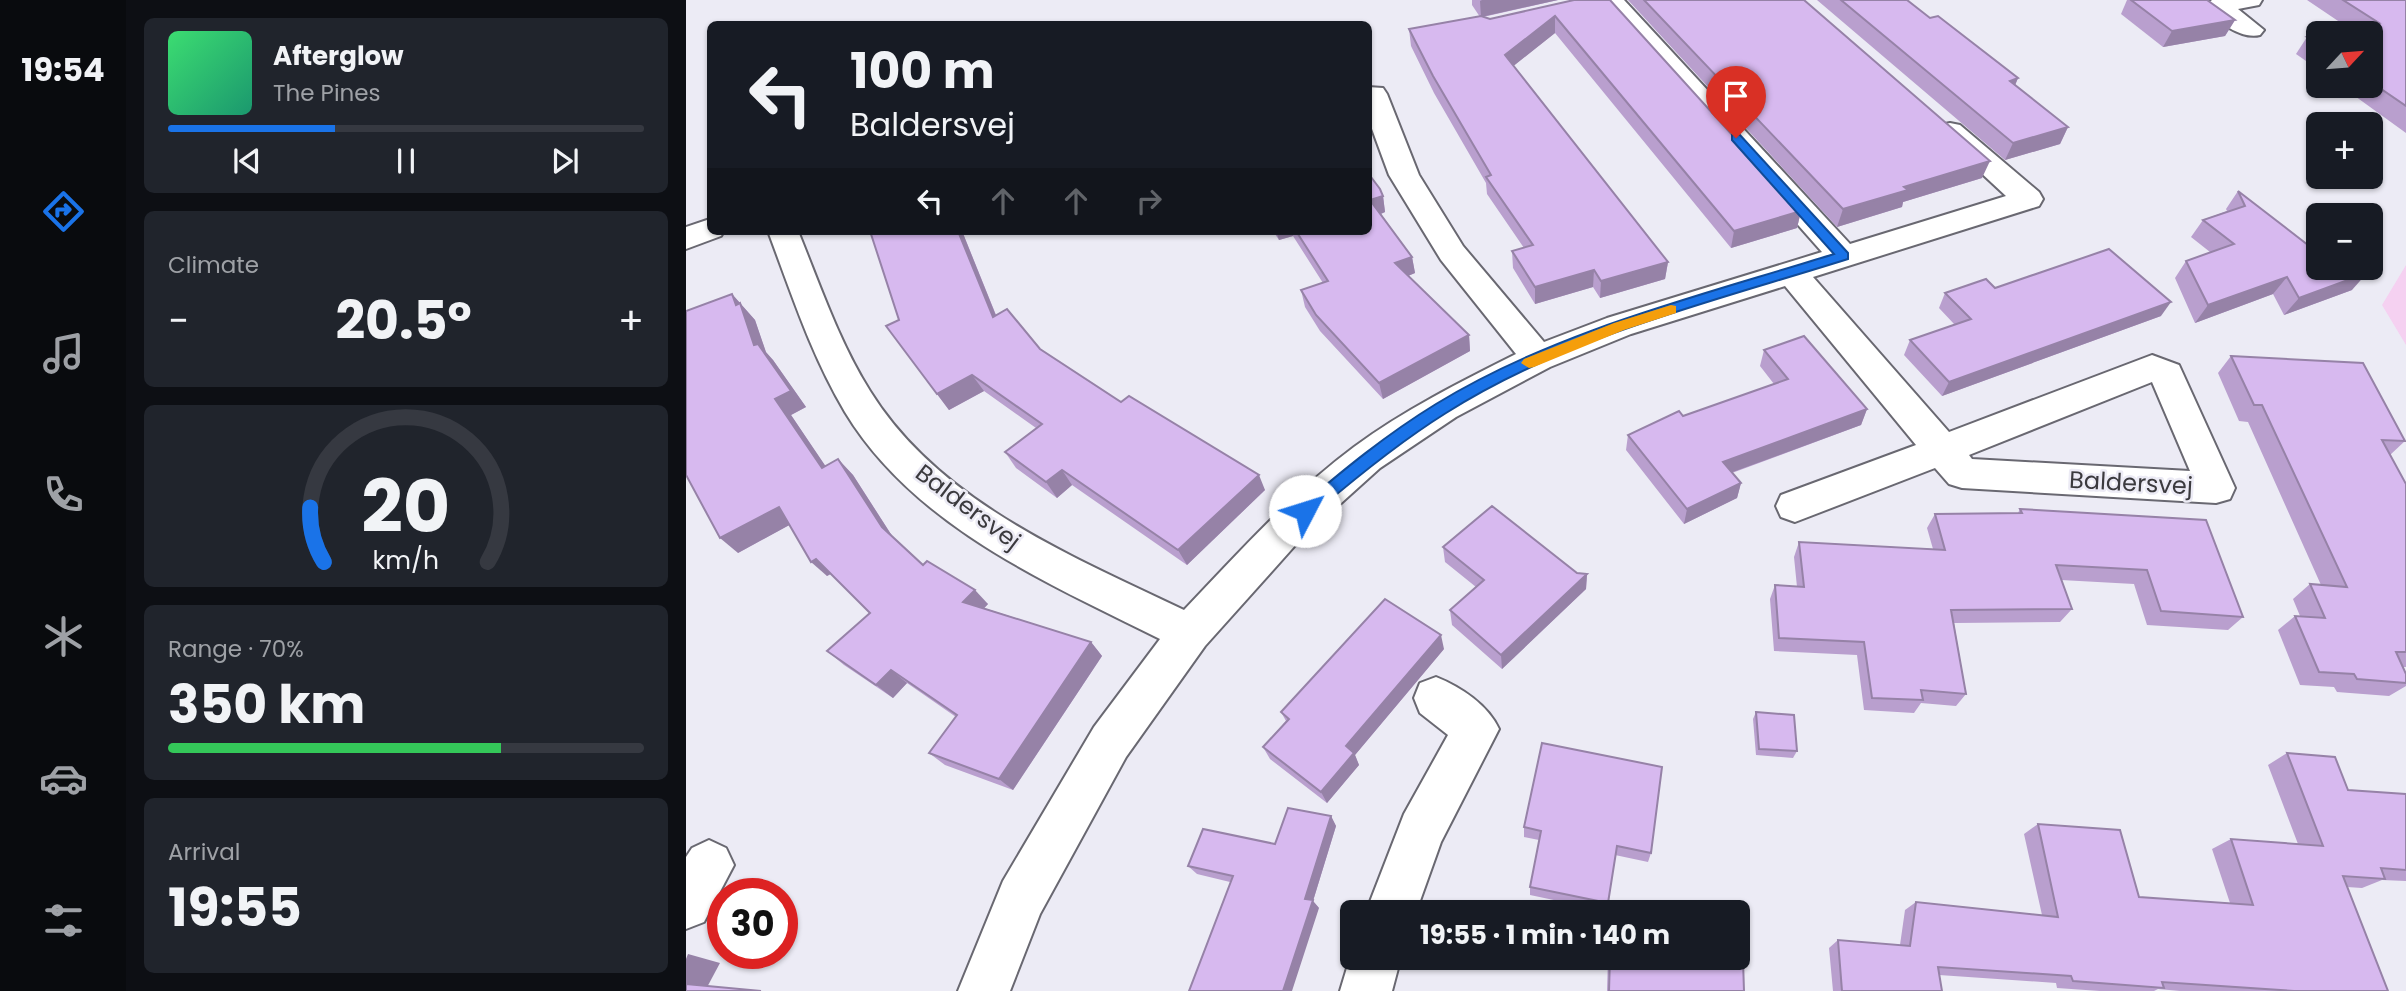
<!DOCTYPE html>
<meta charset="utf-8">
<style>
:root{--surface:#171b24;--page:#20242c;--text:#f1f3f6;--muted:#9ea1a6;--line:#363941;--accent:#1a73e8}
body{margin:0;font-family:Poppins,sans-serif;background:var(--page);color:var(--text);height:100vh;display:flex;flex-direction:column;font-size:26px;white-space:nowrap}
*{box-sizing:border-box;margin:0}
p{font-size:23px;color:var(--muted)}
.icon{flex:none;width:38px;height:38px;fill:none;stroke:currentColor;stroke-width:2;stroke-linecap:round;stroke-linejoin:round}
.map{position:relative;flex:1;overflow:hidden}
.side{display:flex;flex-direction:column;gap:18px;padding:18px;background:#0d0f14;width:560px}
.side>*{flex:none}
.hud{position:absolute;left:21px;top:21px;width:665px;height:214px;border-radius:10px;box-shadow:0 2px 5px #0004;background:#171b24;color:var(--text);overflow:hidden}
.needle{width:46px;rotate:64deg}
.tools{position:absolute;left:1620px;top:21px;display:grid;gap:14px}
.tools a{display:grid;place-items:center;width:77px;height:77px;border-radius:10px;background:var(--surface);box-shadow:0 2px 5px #0004;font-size:35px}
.speed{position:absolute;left:21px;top:878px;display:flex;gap:14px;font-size:35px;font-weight:700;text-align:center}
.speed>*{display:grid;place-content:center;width:91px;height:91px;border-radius:50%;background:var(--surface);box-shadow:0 2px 5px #0004;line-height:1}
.speed .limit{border:10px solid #d22;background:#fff;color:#111}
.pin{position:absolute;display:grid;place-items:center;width:60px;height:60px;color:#fff;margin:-72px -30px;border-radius:50% 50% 50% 0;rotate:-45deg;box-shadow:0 0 7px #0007}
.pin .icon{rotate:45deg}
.me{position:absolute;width:77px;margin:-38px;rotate:50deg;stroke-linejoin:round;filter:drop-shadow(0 0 5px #0008)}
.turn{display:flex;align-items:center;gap:24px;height:147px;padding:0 28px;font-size:32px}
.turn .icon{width:91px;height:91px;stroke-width:2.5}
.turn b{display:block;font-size:49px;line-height:60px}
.lanes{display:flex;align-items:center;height:66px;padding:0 28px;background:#0003;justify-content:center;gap:35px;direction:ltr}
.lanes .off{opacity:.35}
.big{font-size:52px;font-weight:700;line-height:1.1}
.side .tile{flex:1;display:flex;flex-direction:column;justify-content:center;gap:10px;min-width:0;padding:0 24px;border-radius:10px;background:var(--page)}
.side .dial{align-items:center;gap:0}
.dial svg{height:182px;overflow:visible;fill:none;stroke:var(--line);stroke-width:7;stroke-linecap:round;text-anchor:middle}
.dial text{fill:var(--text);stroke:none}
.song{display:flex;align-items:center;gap:21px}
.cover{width:84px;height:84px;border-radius:10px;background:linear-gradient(135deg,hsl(140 70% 55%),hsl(160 70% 35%))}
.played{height:7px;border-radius:4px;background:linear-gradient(90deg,var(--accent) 35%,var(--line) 35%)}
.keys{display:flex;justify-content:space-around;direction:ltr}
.heat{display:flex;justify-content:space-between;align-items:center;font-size:38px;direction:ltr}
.charge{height:10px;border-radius:5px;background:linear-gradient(90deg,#34c759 70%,var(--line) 0)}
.trip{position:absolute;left:654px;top:900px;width:410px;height:70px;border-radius:10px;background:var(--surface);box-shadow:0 2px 5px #0004;font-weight:700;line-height:70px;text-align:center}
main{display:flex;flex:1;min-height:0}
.dock{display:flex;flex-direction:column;width:126px;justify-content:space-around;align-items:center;background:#090b0e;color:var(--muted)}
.dock .icon{width:49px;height:49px}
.dock .selected{color:var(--accent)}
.dock b{font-size:32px;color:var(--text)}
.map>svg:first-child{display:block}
</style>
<main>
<nav class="dock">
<b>19:54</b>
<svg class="icon selected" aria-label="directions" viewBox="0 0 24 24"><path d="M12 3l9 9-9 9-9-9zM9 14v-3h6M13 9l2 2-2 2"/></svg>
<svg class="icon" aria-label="music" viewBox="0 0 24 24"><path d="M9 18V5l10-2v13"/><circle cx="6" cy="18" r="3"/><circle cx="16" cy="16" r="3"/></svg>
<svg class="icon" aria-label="phone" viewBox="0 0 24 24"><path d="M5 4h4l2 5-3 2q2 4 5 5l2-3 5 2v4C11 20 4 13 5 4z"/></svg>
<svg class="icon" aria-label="climate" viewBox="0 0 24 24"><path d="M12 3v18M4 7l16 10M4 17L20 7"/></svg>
<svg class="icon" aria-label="car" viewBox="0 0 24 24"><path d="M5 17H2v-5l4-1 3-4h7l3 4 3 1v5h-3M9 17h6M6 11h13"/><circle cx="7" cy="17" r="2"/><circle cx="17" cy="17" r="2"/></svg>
<svg class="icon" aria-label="filters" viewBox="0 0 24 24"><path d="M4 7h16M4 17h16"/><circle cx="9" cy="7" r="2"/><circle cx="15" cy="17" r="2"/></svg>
</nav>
<section class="side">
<div class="tile">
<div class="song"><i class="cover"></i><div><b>Afterglow</b><p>The Pines</p></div></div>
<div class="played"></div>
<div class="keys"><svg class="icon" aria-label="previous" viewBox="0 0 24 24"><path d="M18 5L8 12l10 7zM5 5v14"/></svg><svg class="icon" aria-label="pause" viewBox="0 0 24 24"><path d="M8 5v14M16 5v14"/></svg><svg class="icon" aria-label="next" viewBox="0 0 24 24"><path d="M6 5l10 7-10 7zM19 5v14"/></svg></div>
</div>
<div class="tile"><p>Climate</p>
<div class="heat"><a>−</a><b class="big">20.5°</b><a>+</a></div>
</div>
<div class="tile dial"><svg viewBox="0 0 100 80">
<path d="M14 69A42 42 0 1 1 86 69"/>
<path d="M14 69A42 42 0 0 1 8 45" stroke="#1a73e8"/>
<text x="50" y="56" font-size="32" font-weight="700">20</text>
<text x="50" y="72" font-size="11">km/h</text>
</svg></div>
<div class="tile"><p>Range · 70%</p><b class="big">350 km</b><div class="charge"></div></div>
<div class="tile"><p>Arrival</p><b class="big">19:55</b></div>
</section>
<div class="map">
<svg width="1720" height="991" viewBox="0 0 1720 991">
<rect width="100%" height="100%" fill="#ecebf5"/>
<path fill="#f5d1f1" d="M1720 265V345L1696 305Z"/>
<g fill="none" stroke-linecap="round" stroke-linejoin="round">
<defs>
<g id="minor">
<path d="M913 0H938L1164 244 1320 196 1250 131 1254 125 1264 123 1274 125 1353 192 1357 199 1353 206 1127 277 1263 432 1466 355 1493 365 1549 488 1544 499 1530 503 1276 488 1263 484 1249 468 1109 522 1095 517 1090 506 1095 495 1230 445 1099 286 945 334 864 367 770 417 694 468 613 541 519 646 440 757 354 914 324 991H272L317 881 408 727 474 639C360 582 228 526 159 412 125 355 105 292 82 231H112C134 285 153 342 184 391 253 502 385 556 498 610 552 553 605 494 668 447 718 410 774 382 830 354L755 260 703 175 682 118V87L697 88 701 94 733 175 777 246 858 342 921 318 1136 252ZM1466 382 1504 471 1286 459 1283 455Z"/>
<path d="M1576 0 1573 5 1552 9 1578 30 1574 35C1556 40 1529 21 1519 6L1526 0Z"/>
<path d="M24 219V231H38L35 236 0 249V227Z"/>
<path d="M750 677C775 687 802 705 813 729L755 842 730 912H680L718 814 762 735 734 713 728 698 734 683Z"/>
<path d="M23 840 40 848 48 865 18 922 0 929V857L6 848Z"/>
<path d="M667 948V957H715L706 991H654Z"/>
</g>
</defs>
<use href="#minor" stroke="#696871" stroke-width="4"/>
<use href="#minor" fill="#fff" fill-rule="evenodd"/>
</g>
<g fill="#b99fce">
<path d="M786 0H872L797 17 804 19 888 0 1115 211 1111 228 1045 248 869 33 827 66 982 262 979 279 914 298 907 287 849 304 827 268 826 251 838 248 801 194 800 183 748 93 725 46 723 29 794 17 786 5Z"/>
<path d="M942 0H1118L1296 178 1217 202 1216 207 1151 227Z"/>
<path d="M1131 0H1221L1244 18 1332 78 1329 85 1382 127 1374 144 1319 160Z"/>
<path d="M1441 0H1521L1549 20 1539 36 1477 47 1435 14Z"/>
<path d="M1621 0H1720V133L1655 86H1685V33L1664 29Z"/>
<path d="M1633 35V70L1610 54 1621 37Z"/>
<path d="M1552 191 1666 290 1598 315 1587 294 1509 323 1489 278 1500 261 1524 252 1505 237 1517 220 1541 211 1540 209Z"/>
<path d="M697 196 699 212 695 214 726 257 729 273 722 276 783 335 784 351 697 399 634 331 619 307 615 290 637 283 607 236 593 240 587 231H682Z"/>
<path d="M184 231H276L310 315 354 349 435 402 579 490 501 565 386 485 371 498 330 468 319 452 350 428 298 391 263 410 200 326 213 320Z"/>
<path d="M1309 288 1475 316 1256 396 1218 355 1224 340 1269 325 1253 308 1259 293Z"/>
<path d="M46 294 69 320 80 353 87 360 120 407 105 415 139 466 152 459 167 475 208 539 237 565 302 604 298 608 405 642 416 656 327 790 259 765 243 753 270 717 221 683 207 698 158 665 141 651 184 613 145 574 141 576 103 525 52 553Z"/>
<path d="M1078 350 1181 409 1175 425 1046 473 1055 483 1051 498 998 524 940 450 942 435 1088 384 1074 366Z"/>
<path d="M1545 356 1719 441 1704 455 1720 484V667H1717L1720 674V686L1703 696 1651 692 1648 687 1614 685 1592 630 1609 616H1614L1607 599 1624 584 1635 585 1562 422 1553 421 1532 373Z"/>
<path d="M1334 509 1557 617 1542 630 1461 625 1448 584 1375 580 1386 609 1374 622 1268 623 1280 694 1270 706 1235 703 1228 713 1178 710 1171 655 1088 651 1084 599 1089 585 1111 587 1108 557 1113 542 1247 549 1241 528 1249 514 1332 513Z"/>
<path d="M757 547 891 573 901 574 900 589 816 669 766 625 764 610 790 587 759 562Z"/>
<path d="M758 649 669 755 673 765 641 803 584 759 577 747 600 721 595 712Z"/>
<path d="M1070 712 1111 751 1107 758 1070 755 1067 719Z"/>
<path d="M1601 753 1662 790 1720 794V881L1696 880 1676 888 1661 887 1702 991H1494L1472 989 1468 991H1414L1371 988 1370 983 1253 975 1256 991H1147L1143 948 1152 940 1214 945 1219 910 1230 902 1356 915 1338 834 1352 824 1453 897 1544 903 1526 849 1545 839 1612 844 1582 765Z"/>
<path d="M645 816 650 826 627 901 633 908 544 882 511 874 502 866 589 844Z"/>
<path d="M838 827 965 853 962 862 929 855 920 911 844 895V887L853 840 838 837Z"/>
<path d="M922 957H1011L1058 991H921Z"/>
</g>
<g fill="#9682a7">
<path d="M796 0H872L795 17 794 1Z"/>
<path d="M869 16V33L820 72 819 55Z"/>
<path d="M1549 20 1539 36 1477 47 1486 31Z"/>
<path d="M1332 78 1325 95 1324 81Z"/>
<path d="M1382 127 1374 144 1319 160 1327 143Z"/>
<path d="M1304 161 1296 178 1217 202 1216 207 1151 227 1157 209 1218 187Z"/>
<path d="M697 196 699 212 687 217 684 200Z"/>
<path d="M1115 211 1111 228 1045 248 1048 231Z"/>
<path d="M272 231H276L317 333 307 317Z"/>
<path d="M481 231H492L482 234Z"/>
<path d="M590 231H606L607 236 593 240Z"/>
<path d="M726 257 729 273 712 280 709 263Z"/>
<path d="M982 262 979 279 914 298 915 281Z"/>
<path d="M908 270 907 287 849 304V287Z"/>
<path d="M1681 273 1666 290 1598 315 1613 298Z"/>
<path d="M1601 277 1587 294 1509 323 1522 305Z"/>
<path d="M46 294 69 320 80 352 87 360 120 407 105 415 151 483 136 468 89 399 50 305Z"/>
<path d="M1485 302 1475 316 1256 396 1263 382Z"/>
<path d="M783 335 784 351 697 399 693 383Z"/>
<path d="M286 375 298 391 263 410 251 394Z"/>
<path d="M1181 409 1175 425 1033 477 1037 462Z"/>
<path d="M152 459 167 475 210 542 196 527Z"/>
<path d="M376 470 386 485 371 498 360 482Z"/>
<path d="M573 475 579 490 501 565 492 550Z"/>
<path d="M1055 483 1051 498 998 524 1001 509Z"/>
<path d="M93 507 109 522 52 553 34 538Z"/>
<path d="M130 559 146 573 141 576 125 562Z"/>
<path d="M901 574 900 589 816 669 815 655Z"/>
<path d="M289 590 302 604 291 616 277 602Z"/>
<path d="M755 635 758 649 669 755 673 765 641 803 635 792 660 746Z"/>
<path d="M405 642 416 656 327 790 313 779Z"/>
<path d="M205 670 221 683 207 698 190 685Z"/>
<path d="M645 816 650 826 627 901 633 908 606 991H597L619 899Z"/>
<path d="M2 954 34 963 19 991 0 986V959Z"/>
</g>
<g fill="#d7b9ef" stroke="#9682a7" stroke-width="2">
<path d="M888 0H924L1115 211 1048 231 869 16 819 55 982 262 915 281 908 270 849 287 826 251 847 245 800 177 805 175 747 76 723 29 795 16 804 19Z"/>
<path d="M958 0H1118L1304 161 1218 187 1222 190 1157 209Z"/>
<path d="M1155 0H1221L1244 18 1252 16 1332 78 1324 81 1382 127 1327 143Z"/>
<path d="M1445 0H1521L1549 20 1486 31Z"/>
<path d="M1657 0H1720V106L1685 82V33H1640L1693 23Z"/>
<path d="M1633 35V45L1621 37Z"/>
<path d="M682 173 694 189 697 196 684 200 726 257 709 263 783 335 693 383 630 315 615 290 642 281 610 231H682Z"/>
<path d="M1552 191 1631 252H1633V268H1674L1681 273 1613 298 1601 277 1522 305 1500 261 1548 244 1517 220 1559 206Z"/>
<path d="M184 231H272L307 317 321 309 354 349 435 402 443 396 573 475 492 550 376 470 360 482 319 452 356 424 286 375 251 394 200 326 213 320Z"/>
<path d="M1423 249 1485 302 1263 382 1224 340 1285 319 1259 293 1300 279 1309 288Z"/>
<path d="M46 294 50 305 54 303 68 345 72 344 105 391 89 399 136 468 152 459 196 527 237 565 241 561 289 590 277 602 405 642 313 779 243 753 271 715 205 670 190 685 141 651 184 613 130 559 125 562 93 507 34 538 0 475V311Z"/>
<path d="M1118 336 1181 409 1037 462 1055 483 1001 509 942 435 993 411 997 416 1102 379 1078 350Z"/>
<path d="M1545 356 1677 363 1719 441 1696 440 1720 484V652H1710L1720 674V683L1671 679 1668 674 1633 672 1609 616 1639 618 1624 584 1661 587 1576 405H1568Z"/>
<path d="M806 506 891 573 901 574 815 655 764 610 798 580 757 547Z"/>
<path d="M1334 509 1520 520 1557 617 1475 611 1461 570 1370 565 1386 609 1265 610 1280 694 1235 690 1237 700 1186 698 1178 642 1093 638 1089 585 1118 587 1113 542 1259 550 1249 514 1336 513Z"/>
<path d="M699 599 755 635 660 746 668 753 635 792 577 747 603 719 595 712Z"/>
<path d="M1070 712 1108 715 1111 751 1073 749Z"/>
<path d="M856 743 976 767 965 853 931 846 922 903 844 887 855 831 838 827Z"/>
<path d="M1601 753 1649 757 1662 790 1720 794V870L1695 868 1699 879 1657 876 1702 991H1608L1476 982 1478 988 1387 981 1385 976 1252 967 1256 991H1156L1152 940 1224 946 1230 902 1372 917 1352 824 1434 830 1453 897 1567 905 1545 839 1637 846Z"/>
<path d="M602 808 645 816 619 899 627 900 597 991H503L547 876 502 866 517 829 589 844Z"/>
<path d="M924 957H1011L1057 960 1058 991H923Z"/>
<path d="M0 984 75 991H0Z"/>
</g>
<path fill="#1a73e8" stroke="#114b97" stroke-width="2" d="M1046 135H1054L1162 253V259C1026 302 881 336 760 413 712 443 668 479 625 516H614L611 511 614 507C657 470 701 434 750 404 871 330 1014 296 1148 254L1046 140Z"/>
<path fill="#f59e0b" d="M985 305 990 306V313L938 330 848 367 843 368 835 363 838 359 928 323Z"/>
<g text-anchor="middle" stroke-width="5" stroke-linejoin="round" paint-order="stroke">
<g font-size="24" fill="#3b3a3e" stroke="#ecebf5">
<text transform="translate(1445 483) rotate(3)" y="8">Baldersvej</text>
<text transform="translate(282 507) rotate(37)" y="8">Baldersvej</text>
</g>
</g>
</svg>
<div class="tools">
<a><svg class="needle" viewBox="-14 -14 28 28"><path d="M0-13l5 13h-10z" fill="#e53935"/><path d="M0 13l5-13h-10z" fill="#9ea1a6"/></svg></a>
<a>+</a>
<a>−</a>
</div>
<div class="speed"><div class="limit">30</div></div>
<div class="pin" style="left:1050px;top:138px;background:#d93025"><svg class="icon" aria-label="arrive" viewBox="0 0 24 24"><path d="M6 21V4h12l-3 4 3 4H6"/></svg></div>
<svg class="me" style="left:619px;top:511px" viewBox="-20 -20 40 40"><circle r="19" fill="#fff"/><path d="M0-13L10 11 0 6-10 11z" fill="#1a73e8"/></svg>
<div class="trip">19:55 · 1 min · 140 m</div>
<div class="hud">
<div class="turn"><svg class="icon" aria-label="left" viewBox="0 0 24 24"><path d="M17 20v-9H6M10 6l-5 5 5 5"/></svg><div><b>100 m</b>Baldersvej</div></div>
<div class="lanes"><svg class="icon" aria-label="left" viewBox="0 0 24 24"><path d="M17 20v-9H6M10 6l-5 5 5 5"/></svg><svg class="icon off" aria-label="ahead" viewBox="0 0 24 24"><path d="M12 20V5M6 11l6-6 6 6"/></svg><svg class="icon off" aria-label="ahead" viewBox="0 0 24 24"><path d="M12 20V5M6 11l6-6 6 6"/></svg><svg class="icon off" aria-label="right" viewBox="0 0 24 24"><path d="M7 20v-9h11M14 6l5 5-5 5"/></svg></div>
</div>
</div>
</main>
